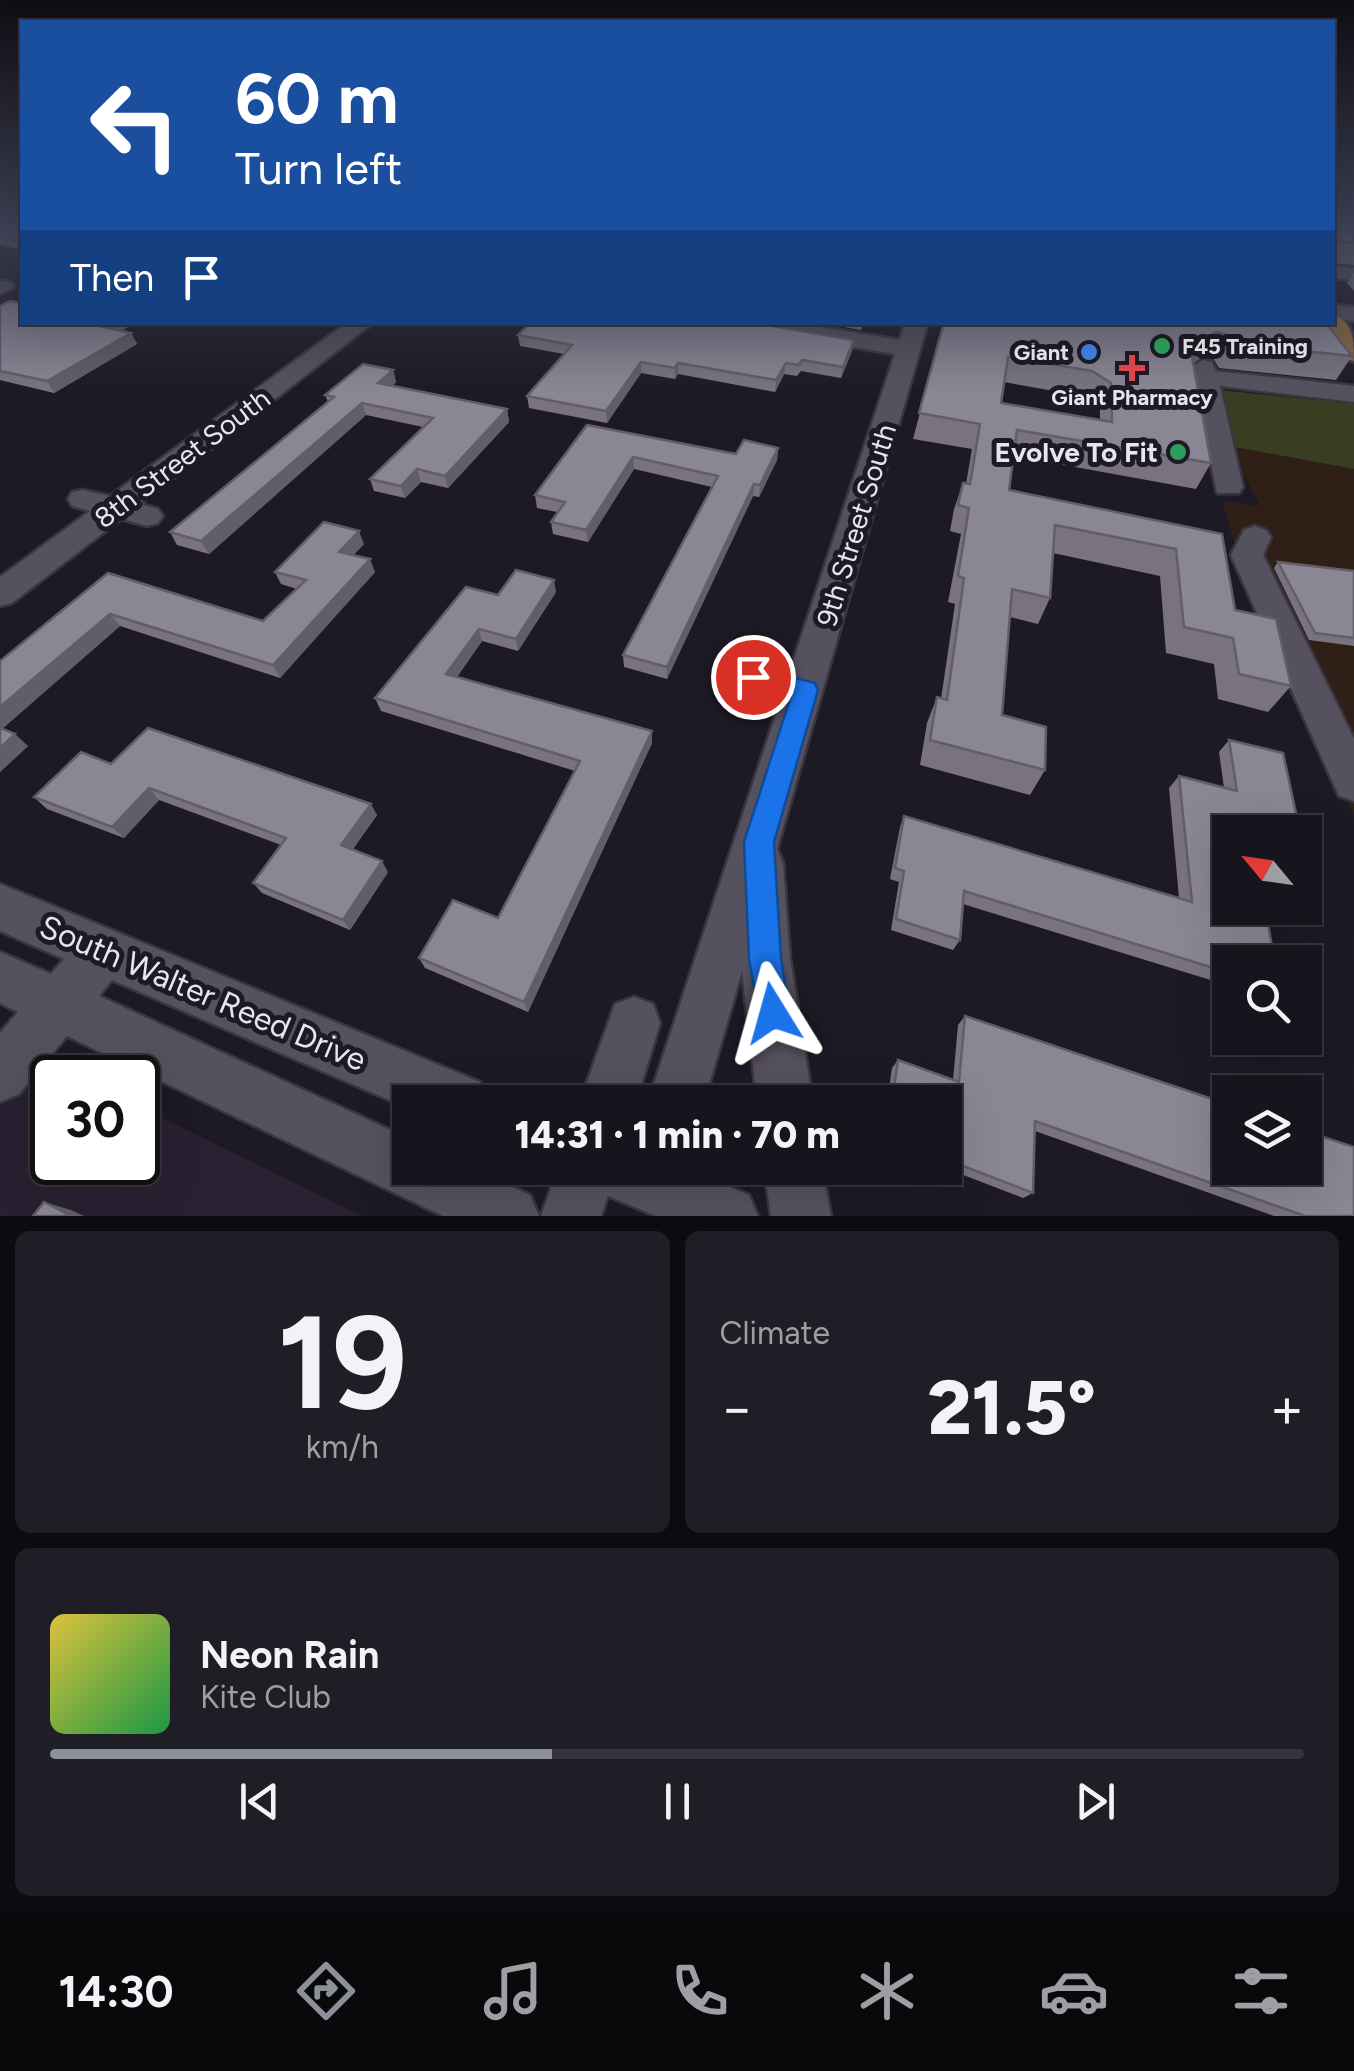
<!DOCTYPE html>
<meta charset="utf-8">
<style>
:root{--surface:#16141c;--page:#1f1d25;--text:#f1f3f6;--muted:#9e9ea3;--line:#35333b;--accent:#8c9099}
body{margin:0;font-family:Figtree,sans-serif;background:var(--page);color:var(--text);height:100vh;display:flex;flex-direction:column;font-size:38px;white-space:nowrap}
*{box-sizing:border-box;margin:0}
p{font-size:32px;color:var(--muted)}
.icon{flex:none;width:55px;height:55px;fill:none;stroke:currentColor;stroke-width:2;stroke-linecap:round;stroke-linejoin:round}
.map{position:relative;height:1216px;overflow:hidden}
.side{display:flex;flex-direction:column;gap:15px;padding:15px;background:#0c0b0f;flex:1}
.side>*{flex:none}
.hud{position:absolute;left:20px;top:20px;width:1315px;height:305px;border-radius:0px;box-shadow:0 10px 40px #0002,0 0 0 2px var(--line);background:#1a4fa0;color:#fff;overflow:hidden}
.needle{width:65px;rotate:299deg}
.tools{position:absolute;left:1212px;top:815px;display:grid;gap:20px}
.tools a{display:grid;place-items:center;width:110px;height:110px;border-radius:0px;background:var(--surface);box-shadow:0 10px 40px #0002,0 0 0 2px var(--line);font-size:50px}
.speed{position:absolute;left:30px;top:1055px;display:flex;gap:20px;font-size:50px;font-weight:700;text-align:center}
.speed>*{display:grid;place-content:center;width:130px;height:130px;border-radius:50%;background:var(--surface);box-shadow:0 10px 40px #0002,0 0 0 2px var(--line);line-height:1}
.speed .limit{border:5px solid #111;border-radius:15px;background:#fff;color:#111}
.pin{position:absolute;display:grid;place-items:center;width:85px;height:85px;color:#fff;margin:-42px;border:5px solid #fff;border-radius:50%;box-shadow:0 2px 10px #0007}
.me{position:absolute;width:110px;margin:-55px;rotate:352deg;stroke-linejoin:round;filter:drop-shadow(0 0 8px #0008)}
.turn{display:flex;align-items:center;gap:35px;height:210px;padding:0 50px;font-size:45px}
.turn .icon{width:130px;height:130px;stroke-width:2.5}
.turn b{display:block;font-size:70px;line-height:85px}
.then{display:flex;align-items:center;height:95px;padding:0 50px;background:#0003;gap:20px;font-size:38px}
.big{font-size:75px;font-weight:800;line-height:1.1}
.side .tile{flex:1;display:flex;flex-direction:column;justify-content:center;gap:15px;min-width:0;padding:0 35px;border-radius:15px;background:var(--page)}
.side .dial{align-items:center;gap:0}
.dial b{font-size:130px;line-height:1}
.song{display:flex;align-items:center;gap:30px}
.cover{width:120px;height:120px;border-radius:15px;background:linear-gradient(135deg,hsl(50 70% 55%),hsl(140 70% 35%))}
.played{height:10px;border-radius:5px;background:linear-gradient(90deg,var(--accent) 40%,var(--line) 40%)}
.keys{display:flex;justify-content:space-around;direction:ltr}
.heat{display:flex;justify-content:space-between;align-items:center;font-size:55px;direction:ltr}
.side .tiles{flex:1;display:grid;gap:15px;grid-template-columns:1fr 1fr}
.tile:last-child{grid-column:span 2}
.trip{position:absolute;left:392px;top:1085px;width:570px;height:100px;border-radius:0px;background:var(--surface);box-shadow:0 10px 40px #0002,0 0 0 2px var(--line);font-weight:800;line-height:100px;text-align:center}
.dock{display:flex;height:160px;justify-content:space-around;align-items:center;background:#09080b;color:var(--muted)}
.dock .icon{width:70px;height:70px}
.dock .on{color:var(--accent)}
.dock b{font-size:45px;color:var(--text)}
.map>svg:first-child{display:block}
</style>
<div class="map">
<svg width="1354" height="1216" viewBox="0 0 1354 1216">
<rect width="100%" height="100%" fill="#1e1a25"/>
<path fill="#2f1f16" d="M1229 446 1354 469V815L1241 565 1222 501 1260 506Z"/>
<path fill="#282132" d="M0 1053 3 1071 36 1088 52 1091V1162H138V1106L362 1216H0Z"/>
<path fill="#393e22" d="M1220 390 1354 404V469L1229 446Z"/>
<g fill="none" stroke-linecap="round" stroke-linejoin="round">
<defs>
<g id="minor">
<path d="M1332 266 1354 268V280L1332 278Z"/>
<path d="M0 281 11 282 14 287 0 294Z"/>
<path d="M1332 305 1354 307V321L1332 319Z"/>
<path d="M348 322H374L140 504 158 509 163 516 158 523 147 526 121 519 12 603 0 606V577L90 511 72 506 68 499 72 492 83 490 110 496Z"/>
<path d="M734 322H790L900 340 905 322H928L777 849 783 863 790 959 813 1102H757L742 971 704 1102H648L781 699 740 687 734 677 740 667 753 662 790 671 895 354 745 329Z"/>
<path d="M1203 360 1212 362 1216 371 1354 386V402L1220 386 1243 487 1239 493H1217L1191 367Z"/>
<path d="M1255 526 1266 530 1271 537 1263 555 1354 739V801L1339 796 1231 555 1244 530Z"/>
<path d="M0 884 480 1082 488 1102H410V1109L112 980 99 996 410 1139V1168H472L530 1195 539 1216H443L67 1036 19 1094 0 1102V1033L18 1012 0 1003V952L51 974 64 959 0 931Z"/>
<path d="M634 997 653 1004 660 1023 636 1102H580L615 1004Z"/>
<path d="M558 1168H683L749 1195 758 1216H656L608 1196 601 1216H541Z"/>
<path d="M764 1168H822L831 1216H771Z"/>
</g>
<path id="major" d="M1332 314C1354 320 1354 342 1354 361L1344 358 1317 322H1332Z"/>
</defs>
<use href="#minor" stroke="#39363f" stroke-width="5"/>
<use href="#major" stroke="#39363f" stroke-width="6"/>
<use href="#minor" fill="#56515e" fill-rule="evenodd"/>
<use href="#major" fill="#8c693b" fill-rule="evenodd"/>
</g>
<g fill="#78737f" fill-rule="evenodd">
<path d="M0 220H22V250L0 245Z"/>
<path d="M1332 220H1354V265L1332 263Z"/>
<path d="M1354 272V291L1347 283Z"/>
<path d="M0 306 22 322H136L121 331 131 333 137 344 54 393 0 380Z"/>
<path d="M507 322H749L852 351 841 378 801 371 797 376 784 374 775 392 678 374 675 379 641 373 607 423 529 408 527 396 564 354 520 346 518 335 527 326Z"/>
<path d="M816 322H864L861 330Z"/>
<path d="M944 322H1325L1352 356 1336 380 1219 368 1213 358 1204 356 1193 363 1211 463 1196 489 1014 456 1009 490 1222 534 1235 610 1291 686 1268 712 1218 699 1214 664 1166 653 1160 576 1053 553 1050 598 1038 624 1010 617 1002 715 1045 770 1030 795 920 765 927 723 937 697 941 699 955 604 948 602 961 534 950 531 954 509 963 483 966 484 972 449 913 439ZM1004 382 1082 396 1100 407V420L1001 403Z"/>
<path d="M393 370 396 382 392 386 507 409 509 422 448 488 421 482 405 498 374 491 370 479 423 427 366 415 209 554 177 545 170 532 328 402 325 395Z"/>
<path d="M587 425 736 454 778 448 777 460 759 497 753 496 667 679 624 667 623 655 712 487 634 469 588 542 553 534 551 522 557 512 537 508 535 495Z"/>
<path d="M364 544 353 555 375 572 280 678 120 626 2 729 28 746 0 772V661L108 573 263 621 297 589 281 584 275 572Z"/>
<path d="M1278 562 1354 571V646L1309 640 1274 568Z"/>
<path d="M556 592 518 651 482 641 457 677 652 731V743L528 1012 425 968 419 958 498 918 575 771 381 711 375 698 498 595Z"/>
<path d="M1229 740 1283 753 1230 832V986L963 904 960 940 953 950 891 930 899 882 890 879 900 827 904 816 1179 898 1169 788 1179 776 1224 788 1219 752Z"/>
<path d="M111 764 377 815 353 849 388 872 350 930 262 893 253 883 281 845 159 800 124 838 47 809 34 797Z"/>
<path d="M965 1016 1354 1216H1274L1035 1131 1033 1193 1023 1198 945 1168V1102H887L892 1068 898 1060 953 1080 958 1025Z"/>
</g>
<g fill="#615e68">
<path d="M111 322H136L109 338 103 327Z"/>
<path d="M1216 332 1204 356 1188 365 1200 341Z"/>
<path d="M131 333 137 344 54 393 47 381Z"/>
<path d="M854 340 852 351 841 378 843 367Z"/>
<path d="M641 362V373L607 423 606 411Z"/>
<path d="M678 363V374L675 379V368Z"/>
<path d="M786 363 784 374 775 392 776 380Z"/>
<path d="M393 370 396 382 382 395 378 383Z"/>
<path d="M362 403 366 415 209 554 201 541Z"/>
<path d="M507 409 509 422 448 488 445 476Z"/>
<path d="M778 448 777 460 759 497 760 485Z"/>
<path d="M633 457 634 469 588 542 586 530Z"/>
<path d="M417 469 421 482 405 498 401 486Z"/>
<path d="M754 484 753 496 667 679V667Z"/>
<path d="M359 531 364 544 344 565 339 552Z"/>
<path d="M370 559 375 572 280 678 273 665Z"/>
<path d="M554 580 556 592 518 651 516 639Z"/>
<path d="M110 614 120 626 0 730V707Z"/>
<path d="M479 629 482 641 450 687 446 674Z"/>
<path d="M652 731V743L528 1012 524 1002Z"/>
<path d="M15 734 28 746 0 772V748Z"/>
<path d="M149 788 159 800 124 838 112 827Z"/>
<path d="M371 804 377 815 348 856 341 845Z"/>
<path d="M382 861 388 872 350 930 343 920Z"/>
<path d="M44 1202 71 1210 84 1216H71Z"/>
</g>
<g fill="#8b8694" stroke="#615e68" stroke-width="2.5" fill-rule="evenodd">
<path d="M0 220H22V240L0 236Z"/>
<path d="M1332 220H1354V243L1343 242 1332 231Z"/>
<path d="M10 301 22 303V322H111L103 327 131 333 47 381 0 371V306Z"/>
<path d="M531 322H749L854 340 843 367 802 360 799 365 786 363 776 380 678 363 675 368 641 362 606 411 527 396 572 345 518 335Z"/>
<path d="M944 322H1325L1352 356 1231 343 1225 334 1216 332 1200 341 1189 340 1211 463 1017 430 1009 490 1222 534 1235 610 1276 619 1291 686 1239 674 1233 638 1184 627 1176 549 1055 525 1050 598 1012 589 1002 715 1046 727 1045 770 930 740 937 697 947 700 964 578 958 576 969 508 958 505 963 483 970 484 980 424 919 413ZM1008 357 1092 371 1111 383 1112 422 1001 403Z"/>
<path d="M363 364 393 370 378 383 507 409 445 476 417 469 401 486 370 479 433 418 362 403 201 541 170 532 334 397 325 395Z"/>
<path d="M587 425 736 454 744 440 778 448 760 485 754 484 667 667 623 655 718 476 633 457 586 530 551 522 565 502 535 495Z"/>
<path d="M324 522 359 531 339 552 370 559 273 665 110 614 0 707V661L108 573 263 621 306 580 275 572Z"/>
<path d="M1278 562 1354 571V638L1315 633Z"/>
<path d="M516 570 554 580 516 639 479 629 446 674 652 731 524 1002 419 958 453 900 498 918 580 761 375 698 466 587 498 595Z"/>
<path d="M0 728 15 734 0 748Z"/>
<path d="M148 728 371 804 341 845 382 861 343 920 253 883 286 838 149 788 112 827 34 797 81 752 111 764Z"/>
<path d="M1229 740 1283 753 1300 832H1230V908H1265L1275 962H1230V973L964 891 960 940 896 919 904 871 895 868 904 816 1192 902 1179 776 1237 791Z"/>
<path d="M965 1016 1230 1105V1168H1305V1131L1354 1147V1216H1305L1035 1121 1033 1193 945 1159V1102H892L898 1060 959 1082Z"/>
<path d="M44 1202 71 1216H33Z"/>
</g>
<linearGradient id="sky" x2="0" y2="1"><stop stop-color="#100e14"/><stop offset="0.56" stop-color="#3b3e51"/><stop offset="1" stop-color="#3b3e51" stop-opacity="0"/></linearGradient>
<rect width="1354" height="390" fill="url(#sky)"/>
<path fill="#1a73e8" stroke="#114b97" stroke-width="2.5" d="M753 667 815 683 818 690 774 842 781 959 790 1013 785 1025 773 1030 761 1025 749 959 744 842 791 696 745 684 741 677 745 670Z"/>
<g fill="#2e9e5b" stroke="#1e1a25" stroke-width="4">
<circle cx="1162" cy="346" r="10"/>
<circle cx="1178" cy="452" r="10"/>
</g>
<circle fill="#3f7fe0" stroke="#1e1a25" stroke-width="4" cx="1089" cy="352" r="10"/>
<path fill="#e0444e" stroke="#1e1a25" stroke-width="4" d="M1127 353h10v10h10v10h-10v10h-10v-10h-10v-10h10z"/>
<g text-anchor="middle" stroke-width="10" stroke-linejoin="round" paint-order="stroke">
<g font-size="22" font-weight="bold" fill="#e8e5ed" stroke="#1e1a25" text-anchor="start">
<text x="1182" y="354">F45 Training</text>
<text x="1069" y="360" text-anchor="end">Giant</text>
<text x="1132" y="405" text-anchor="middle">Giant Pharmacy</text>
</g>
<g font-size="28" font-weight="bold" fill="#e8e5ed" stroke="#1e1a25" text-anchor="end">
<text x="1158" y="462">Evolve To Fit</text>
</g>
<g font-size="28" fill="#e8e5ed" stroke="#1e1a25">
<text transform="translate(182 458) rotate(-37)" y="10">8th Street South</text>
<text transform="translate(856 525) rotate(-73)" y="10">9th Street South</text>
</g>
<g font-size="32" fill="#e8e5ed" stroke="#1e1a25">
<text transform="translate(203 993) rotate(23)" y="11">South Walter Reed Drive</text>
</g>
</g>
</svg>
<div class="tools">
<a><svg class="needle" viewBox="-14 -14 28 28"><path d="M0-13l5 13h-10z" fill="#e53935"/><path d="M0 13l5-13h-10z" fill="#9e9ea3"/></svg></a>
<a><svg class="icon" aria-label="search" viewBox="0 0 24 24"><circle cx="10" cy="10" r="6"/><path d="M15 15l6 6"/></svg></a>
<a><svg class="icon" aria-label="layers" viewBox="0 0 24 24"><path d="M12 4l9 5-9 5-9-5zM3 14l9 5 9-5"/></svg></a>
</div>
<div class="speed"><div class="limit">30</div></div>
<div class="pin" style="left:753px;top:677px;background:#d93025"><svg class="icon" aria-label="arrive" viewBox="0 0 24 24"><path d="M6 21V4h12l-3 4 3 4H6"/></svg></div>
<svg class="me" style="left:773px;top:1013px" viewBox="-20 -20 40 40"><path d="M0-17L14 15 0 8-14 15z" fill="#1a73e8" stroke="#fff" stroke-width="4"/></svg>
<div class="trip">14:31 · 1 min · 70 m</div>
<div class="hud">
<div class="turn"><svg class="icon" aria-label="left" viewBox="0 0 24 24"><path d="M17 20v-9H6M10 6l-5 5 5 5"/></svg><div><b>60 m</b>Turn left</div></div>
<div class="then">Then<svg class="icon" aria-label="arrive" viewBox="0 0 24 24"><path d="M6 21V4h12l-3 4 3 4H6"/></svg></div>
</div>
</div>
<section class="side">
<div class="tiles">
<div class="tile dial"><b>19</b><p>km/h</p></div>
<div class="tile"><p>Climate</p>
<div class="heat"><a>−</a><b class="big">21.5°</b><a>+</a></div>
</div>
<div class="tile">
<div class="song"><i class="cover"></i><div><b>Neon Rain</b><p>Kite Club</p></div></div>
<div class="played"></div>
<div class="keys"><svg class="icon" aria-label="previous" viewBox="0 0 24 24"><path d="M18 5L8 12l10 7zM5 5v14"/></svg><svg class="icon" aria-label="pause" viewBox="0 0 24 24"><path d="M8 5v14M16 5v14"/></svg><svg class="icon" aria-label="next" viewBox="0 0 24 24"><path d="M6 5l10 7-10 7zM19 5v14"/></svg></div>
</div>
</div>
</section>
<nav class="dock">
<b>14:30</b>
<svg class="icon on" aria-label="directions" viewBox="0 0 24 24"><path d="M12 3l9 9-9 9-9-9zM9 14v-3h6M13 9l2 2-2 2"/></svg>
<svg class="icon" aria-label="music" viewBox="0 0 24 24"><path d="M9 18V5l10-2v13"/><circle cx="6" cy="18" r="3"/><circle cx="16" cy="16" r="3"/></svg>
<svg class="icon" aria-label="phone" viewBox="0 0 24 24"><path d="M5 4h4l2 5-3 2q2 4 5 5l2-3 5 2v4C11 20 4 13 5 4z"/></svg>
<svg class="icon" aria-label="climate" viewBox="0 0 24 24"><path d="M12 3v18M4 7l16 10M4 17L20 7"/></svg>
<svg class="icon" aria-label="car" viewBox="0 0 24 24"><path d="M5 17H2v-5l4-1 3-4h7l3 4 3 1v5h-3M9 17h6M6 11h13"/><circle cx="7" cy="17" r="2"/><circle cx="17" cy="17" r="2"/></svg>
<svg class="icon" aria-label="filters" viewBox="0 0 24 24"><path d="M4 7h16M4 17h16"/><circle cx="9" cy="7" r="2"/><circle cx="15" cy="17" r="2"/></svg>
</nav>
